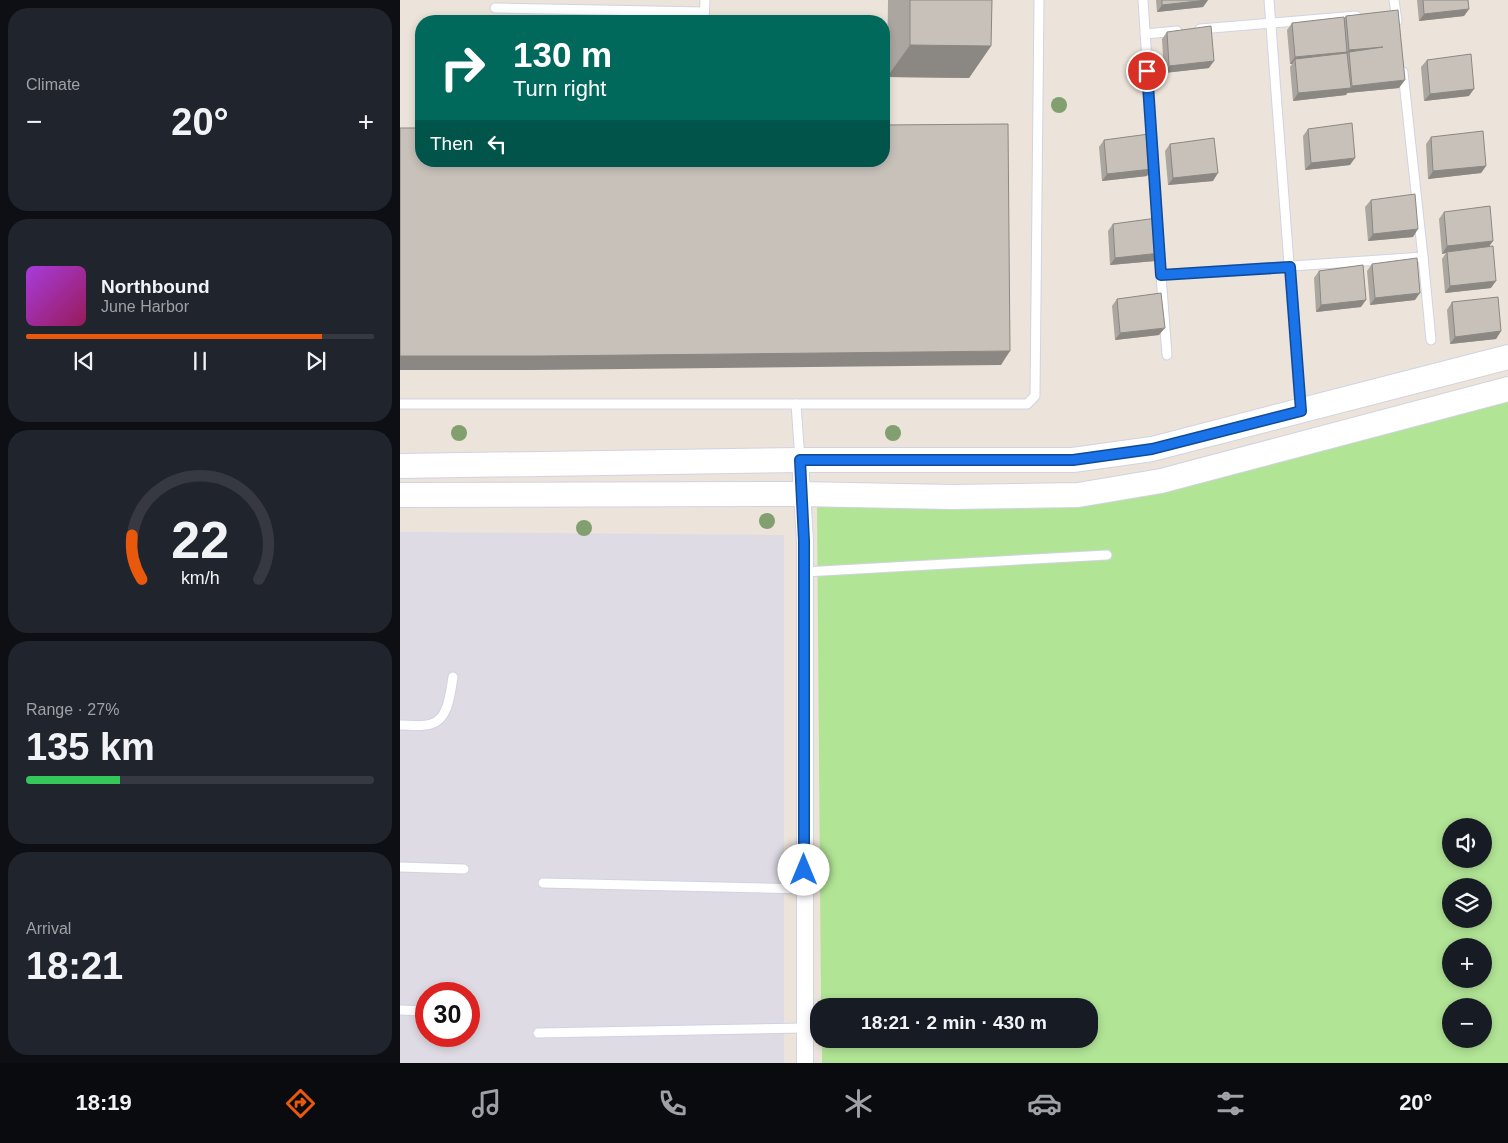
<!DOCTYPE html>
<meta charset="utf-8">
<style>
:root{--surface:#171b24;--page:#20242c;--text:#f1f3f6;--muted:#9ea1a6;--line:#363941;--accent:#ea580c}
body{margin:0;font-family:Helvetica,sans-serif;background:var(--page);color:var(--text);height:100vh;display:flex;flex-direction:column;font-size:19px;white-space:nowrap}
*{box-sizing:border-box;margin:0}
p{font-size:16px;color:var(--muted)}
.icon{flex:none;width:28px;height:28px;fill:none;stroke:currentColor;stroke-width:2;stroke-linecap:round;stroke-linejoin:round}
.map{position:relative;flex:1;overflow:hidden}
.drawer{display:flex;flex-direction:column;gap:8px;padding:8px;background:#0d0f14;width:400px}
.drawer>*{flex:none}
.hud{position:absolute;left:15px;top:15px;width:475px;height:152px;border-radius:20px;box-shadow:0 2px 8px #0003;background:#00695c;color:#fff;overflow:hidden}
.tools{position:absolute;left:1042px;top:818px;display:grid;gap:10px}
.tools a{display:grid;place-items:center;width:50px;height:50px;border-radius:50%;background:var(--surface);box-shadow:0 2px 8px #0003;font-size:25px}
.speed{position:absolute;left:15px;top:982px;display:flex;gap:10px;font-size:25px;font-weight:700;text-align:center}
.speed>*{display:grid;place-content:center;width:65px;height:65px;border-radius:50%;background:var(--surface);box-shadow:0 2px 8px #0003;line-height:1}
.speed .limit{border:8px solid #d22;background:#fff;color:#111}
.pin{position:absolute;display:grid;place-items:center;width:42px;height:42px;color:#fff;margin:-21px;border:2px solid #fff;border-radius:50%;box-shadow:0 1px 5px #0007}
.me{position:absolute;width:55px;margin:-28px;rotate:0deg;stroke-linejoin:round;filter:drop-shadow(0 0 4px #0008)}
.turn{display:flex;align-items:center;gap:18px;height:105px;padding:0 15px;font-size:22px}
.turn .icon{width:65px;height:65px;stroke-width:2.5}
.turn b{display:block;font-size:35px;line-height:42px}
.then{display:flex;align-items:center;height:48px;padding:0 15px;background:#0003;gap:10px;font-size:19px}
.big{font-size:38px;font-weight:700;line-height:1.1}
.drawer .card{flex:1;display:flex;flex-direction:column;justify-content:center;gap:8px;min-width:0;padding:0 18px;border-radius:20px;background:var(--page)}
.drawer .dial{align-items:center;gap:0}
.dial svg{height:130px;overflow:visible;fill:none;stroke:var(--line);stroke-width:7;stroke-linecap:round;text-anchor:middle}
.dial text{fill:var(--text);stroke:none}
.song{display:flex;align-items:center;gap:15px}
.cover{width:60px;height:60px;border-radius:8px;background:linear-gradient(135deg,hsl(280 70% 55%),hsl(330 70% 35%))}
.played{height:5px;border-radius:2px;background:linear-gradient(90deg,var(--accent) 85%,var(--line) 85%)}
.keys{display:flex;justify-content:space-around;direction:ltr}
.heat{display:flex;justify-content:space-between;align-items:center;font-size:28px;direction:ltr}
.charge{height:8px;border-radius:4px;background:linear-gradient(90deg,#34c759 27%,var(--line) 0)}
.trip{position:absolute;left:410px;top:998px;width:288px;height:50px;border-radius:20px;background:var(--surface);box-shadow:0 2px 8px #0003;font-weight:700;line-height:50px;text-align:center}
.tab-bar{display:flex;height:80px;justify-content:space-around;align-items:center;background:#090b0e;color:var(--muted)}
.tab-bar .icon{width:35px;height:35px}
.tab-bar .current{color:var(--accent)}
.tab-bar b{font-size:22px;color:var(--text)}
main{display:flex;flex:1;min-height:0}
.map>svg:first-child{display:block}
</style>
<main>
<section class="drawer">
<div class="card"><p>Climate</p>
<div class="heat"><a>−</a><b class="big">20°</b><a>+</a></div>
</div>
<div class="card">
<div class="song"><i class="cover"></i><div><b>Northbound</b><p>June Harbor</p></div></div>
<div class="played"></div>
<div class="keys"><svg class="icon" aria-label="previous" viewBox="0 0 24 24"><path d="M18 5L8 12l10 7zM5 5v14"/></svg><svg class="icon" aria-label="pause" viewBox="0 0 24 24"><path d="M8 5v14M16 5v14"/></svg><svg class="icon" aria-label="next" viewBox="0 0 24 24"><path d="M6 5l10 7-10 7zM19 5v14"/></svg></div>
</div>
<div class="card dial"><svg viewBox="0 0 100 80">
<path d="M14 69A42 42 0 1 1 86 69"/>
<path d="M14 69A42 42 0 0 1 8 42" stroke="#ea580c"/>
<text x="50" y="56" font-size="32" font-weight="700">22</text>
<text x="50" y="72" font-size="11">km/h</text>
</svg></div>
<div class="card"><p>Range · 27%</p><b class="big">135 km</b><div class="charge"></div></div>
<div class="card"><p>Arrival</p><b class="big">18:21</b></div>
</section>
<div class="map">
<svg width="1108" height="1063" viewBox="0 0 1108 1063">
<rect width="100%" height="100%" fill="#ece4da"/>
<path fill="#dedbe4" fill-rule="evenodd" d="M0 532 384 535V1063H0ZM26 994H69V1036H26Z"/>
<path fill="#b1e495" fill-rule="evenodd" d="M1108 401V1063H422V1039H689V1006H421L417 503 686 504ZM1051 826H1084V859H1051ZM1051 886H1084V919H1051ZM1051 946H1084V979H1051ZM1051 1006H1084V1039H1051Z"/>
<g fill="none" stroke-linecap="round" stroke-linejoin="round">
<defs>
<g id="lane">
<path d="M743 0 758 229"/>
<path d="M869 0 900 409"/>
<path d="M994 0 997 21"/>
<path d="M95 8 304 12"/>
<path d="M304 21 305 0"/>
<path d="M800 29 956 16"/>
<path d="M745 34 777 31"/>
<path d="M759 245 761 275 1023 257 1003 72"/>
<path d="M1023 257 1031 340"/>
<path d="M761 275 767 355"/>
<path d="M0 404H627L635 396 639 0"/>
<path d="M396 404 400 460"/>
<path d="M404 572 707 555"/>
<path d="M0 725C10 725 22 727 31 724 49 719 50 693 53 677"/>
<path d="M0 867 64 869"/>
<path d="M143 883 405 889"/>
<path d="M0 1010 26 1011"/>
<path d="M138 1033 405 1028"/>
</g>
<path id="street" d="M400 460 405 541V1063"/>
<g id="secondary">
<path d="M0 466 400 460H673L752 449 1108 357"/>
<path d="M0 495 401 494 552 497 678 495 761 481 1108 389"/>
</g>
</defs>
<use href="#lane" stroke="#d0d3e2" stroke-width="11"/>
<use href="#street" stroke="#d0d3e2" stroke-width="18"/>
<use href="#secondary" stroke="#d0d3e2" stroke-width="26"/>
<use href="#lane" stroke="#fff" stroke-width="9"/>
<use href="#street" stroke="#fff" stroke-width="16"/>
<use href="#secondary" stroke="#fff" stroke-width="24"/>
</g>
<g fill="#819f6f">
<circle cx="659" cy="105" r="8"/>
<circle cx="59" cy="433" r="8"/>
<circle cx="493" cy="433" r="8"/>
<circle cx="367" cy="521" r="8"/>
<circle cx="184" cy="528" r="8"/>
</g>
<g fill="#aba6a0">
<path d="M488 0H592L591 46 569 78 487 77Z"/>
<path d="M756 0H808L803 7 757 12Z"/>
<path d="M1017 0H1068L1069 9 1064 16 1019 21Z"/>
<path d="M946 16 999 88 947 93 946 95 893 101 890 67 892 64H890L887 30 892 23 944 18Z"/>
<path d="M767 32 809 68 764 73 762 39Z"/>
<path d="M1027 60 1069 96 1024 101 1021 67Z"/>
<path d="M908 129 950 165 905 170 903 136Z"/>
<path d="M1031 137 1086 166 1081 173 1028 179 1026 144Z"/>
<path d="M704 140 747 176 702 181 699 147Z"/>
<path d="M770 144 813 181 768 185 765 151Z"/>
<path d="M971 200 1013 237 968 241 965 207Z"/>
<path d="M1044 212 1093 241 1089 246 1091 288 1045 293 1042 259 1046 253 1042 254 1039 219Z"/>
<path d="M713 224 755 261 710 265 708 231Z"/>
<path d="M972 264 1015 300 970 305 967 271Z"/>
<path d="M919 271 961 307 916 312 914 278Z"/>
<path d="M717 299 759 335 715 340 712 306Z"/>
<path d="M1052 302 1101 331 1096 339 1050 344 1047 310Z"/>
</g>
<g fill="#8b8782">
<path d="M808 0 803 7 757 12 762 5Z"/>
<path d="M1069 9 1064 16 1019 21 1024 14Z"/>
<path d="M510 45 591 46 569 78 487 77Z"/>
<path d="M983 47 949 52 945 57 943 58 949 50Z"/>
<path d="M947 52 942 59H895L892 64H890L895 57Z"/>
<path d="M814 61 809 68 764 73 769 66Z"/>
<path d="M1005 80 999 88 947 93 952 86Z"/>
<path d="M951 88 946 95 893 101 898 93Z"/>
<path d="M1074 89 1069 96 1024 101 1030 94Z"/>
<path d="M955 158 950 165 905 170 911 163Z"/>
<path d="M1086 166 1081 173 1028 179 1033 171Z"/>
<path d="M752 169 747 176 702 181 707 174Z"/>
<path d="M818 173 813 181 768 185 773 178Z"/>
<path d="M1018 229 1013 237 968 241 973 234Z"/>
<path d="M1093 241 1088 248 1047 252 1046 253 1042 254 1047 246Z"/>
<path d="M760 253 755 261 710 265 715 258Z"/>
<path d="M1096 281 1091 288 1045 293 1050 286Z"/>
<path d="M1020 293 1015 300 970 305 975 298Z"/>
<path d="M966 300 961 307 916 312 921 305Z"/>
<path d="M765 328 759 335 715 340 720 333Z"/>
<path d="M1101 331 1096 339 1050 344 1055 337Z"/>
<path d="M610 351 601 365 132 370H0V356Z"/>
</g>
<g fill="#c7c1ba" stroke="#8b8782">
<path d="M510 0H592L591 46 510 45Z"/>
<path d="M762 0H807L762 5Z"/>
<path d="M1023 0H1068L1069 9 1024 14Z"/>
<path d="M998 10 1005 80 952 86 949 52 983 47 949 50 946 16Z"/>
<path d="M944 17 947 52 895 57 892 23Z"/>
<path d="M811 26 814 61 769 66 767 32Z"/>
<path d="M947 53 951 88 898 93 895 59Z"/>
<path d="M1071 54 1074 89 1030 94 1027 60Z"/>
<path d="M952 123 955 158 911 163 908 129Z"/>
<path d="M608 124 610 351 142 356H0V128H21V161H484V125Z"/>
<path d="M1083 131 1086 166 1033 171 1031 137Z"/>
<path d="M749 134 752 169 707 174 704 140Z"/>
<path d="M814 138 818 173 773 178 770 144Z"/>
<path d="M1015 194 1018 229 973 234 971 200Z"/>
<path d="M1090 206 1093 241 1047 246 1044 212Z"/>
<path d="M757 218 760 253 715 258 713 224Z"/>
<path d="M1093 246 1096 281 1050 286 1047 252Z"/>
<path d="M1017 258 1020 293 975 298 972 264Z"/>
<path d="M963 265 966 300 921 305 919 271Z"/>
<path d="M761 293 765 328 720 333 717 299Z"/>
<path d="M1098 297 1101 331 1055 337 1052 302Z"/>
</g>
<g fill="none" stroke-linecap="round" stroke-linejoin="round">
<defs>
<path id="route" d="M404 870V541L400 460H673L752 449 901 411 890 267 761 275 747 71"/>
</defs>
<use href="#route" stroke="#114b97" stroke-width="12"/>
<use href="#route" stroke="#1a73e8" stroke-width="9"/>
</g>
</svg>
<div class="tools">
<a><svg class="icon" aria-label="sound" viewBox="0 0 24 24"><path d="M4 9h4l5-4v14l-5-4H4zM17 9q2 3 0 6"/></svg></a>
<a><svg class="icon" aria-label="layers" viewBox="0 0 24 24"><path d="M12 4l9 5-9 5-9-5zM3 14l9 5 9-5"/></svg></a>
<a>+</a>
<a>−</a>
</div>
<div class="speed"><div class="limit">30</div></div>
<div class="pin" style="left:747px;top:71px;background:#d93025"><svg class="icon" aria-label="arrive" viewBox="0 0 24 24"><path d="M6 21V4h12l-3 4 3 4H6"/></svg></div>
<svg class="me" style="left:404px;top:870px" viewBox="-20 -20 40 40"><circle r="19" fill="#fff"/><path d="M0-13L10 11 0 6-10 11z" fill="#1a73e8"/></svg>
<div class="trip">18:21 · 2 min · 430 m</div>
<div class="hud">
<div class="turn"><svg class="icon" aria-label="right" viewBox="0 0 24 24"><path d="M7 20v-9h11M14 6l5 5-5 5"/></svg><div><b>130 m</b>Turn right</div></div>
<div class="then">Then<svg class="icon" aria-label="left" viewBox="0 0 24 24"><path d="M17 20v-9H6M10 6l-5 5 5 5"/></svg></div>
</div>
</div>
</main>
<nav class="tab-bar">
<b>18:19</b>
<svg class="icon current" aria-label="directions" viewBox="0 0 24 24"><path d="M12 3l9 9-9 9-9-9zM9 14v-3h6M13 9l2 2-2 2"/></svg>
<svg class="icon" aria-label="music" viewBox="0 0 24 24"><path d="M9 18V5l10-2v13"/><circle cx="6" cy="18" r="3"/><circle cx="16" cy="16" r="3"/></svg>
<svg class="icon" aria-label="phone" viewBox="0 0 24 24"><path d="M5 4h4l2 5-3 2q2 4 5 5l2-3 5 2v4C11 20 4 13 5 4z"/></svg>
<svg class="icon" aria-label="climate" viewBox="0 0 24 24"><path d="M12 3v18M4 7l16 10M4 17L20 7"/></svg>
<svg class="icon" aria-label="car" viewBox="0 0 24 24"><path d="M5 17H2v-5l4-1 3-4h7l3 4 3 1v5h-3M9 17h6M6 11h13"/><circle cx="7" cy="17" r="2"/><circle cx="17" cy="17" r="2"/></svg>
<svg class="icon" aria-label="filters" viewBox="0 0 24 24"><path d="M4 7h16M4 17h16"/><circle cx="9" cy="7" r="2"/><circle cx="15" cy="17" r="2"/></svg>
<b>20°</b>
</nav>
